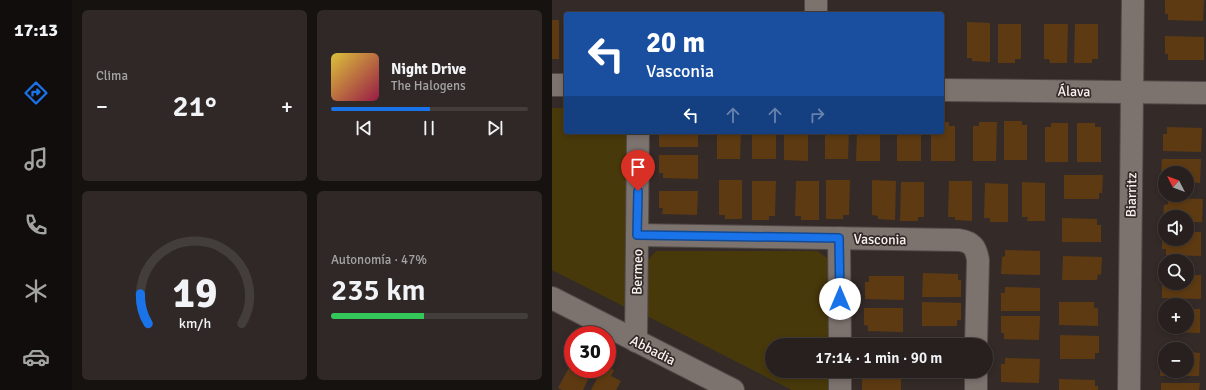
<!DOCTYPE html>
<html lang="es">
<meta charset="utf-8">
<style>
:root{--surface:#27201e;--page:#2f2827;--text:#f1f3f6;--muted:#a4a3a4;--line:#433e3c;--accent:#1a73e8}
body{margin:0;font-family:Signika,sans-serif;background:var(--page);color:var(--text);height:100vh;display:flex;flex-direction:column;font-size:15px;white-space:nowrap}
*{box-sizing:border-box;margin:0}
p{font-size:13px;color:var(--muted)}
.icon{flex:none;width:22px;height:22px;fill:none;stroke:currentColor;stroke-width:2;stroke-linecap:round;stroke-linejoin:round}
.map{position:relative;flex:1;overflow:hidden}
.panel{display:flex;flex-direction:column;gap:10px;padding:10px;background:#151210;width:480px}
.panel>*{flex:none}
.banner{position:absolute;left:12px;top:12px;width:380px;height:122px;border-radius:4px;box-shadow:0 2px 6px #0003,0 0 0 1px var(--line);background:#1a4fa0;color:#fff;overflow:hidden}
.needle{width:26px;rotate:312deg}
.fabs{position:absolute;left:606px;top:166px;display:grid;gap:8px}
.fabs a{display:grid;place-items:center;width:36px;height:36px;border-radius:50%;background:var(--surface);box-shadow:0 2px 6px #0003,0 0 0 1px var(--line);font-size:20px}
.speed{position:absolute;left:12px;top:326px;display:flex;gap:8px;font-size:20px;font-weight:700;text-align:center}
.speed>*{display:grid;place-content:center;width:52px;height:52px;border-radius:50%;background:var(--surface);box-shadow:0 2px 6px #0003,0 0 0 1px var(--line);line-height:1}
.speed .limit{border:6px solid #d22;background:#fff;color:#111}
.pin{position:absolute;display:grid;place-items:center;width:34px;height:34px;color:#fff;margin:-41px -17px;border-radius:50% 50% 50% 0;rotate:-45deg;box-shadow:0 0 4px #0007}
.pin .icon{rotate:45deg}
.me{position:absolute;width:44px;margin:-22px;rotate:0deg;stroke-linejoin:round;filter:drop-shadow(0 0 3px #0008)}
.turn{display:flex;align-items:center;gap:14px;height:84px;padding:0 16px;font-size:18px}
.turn .icon{width:52px;height:52px;stroke-width:2.5}
.turn b{display:block;font-size:28px;line-height:34px}
.lanes{display:flex;align-items:center;height:38px;padding:0 16px;background:#0003;justify-content:center;gap:20px;direction:ltr}
.lanes .off{opacity:.35}
.big{font-size:30px;font-weight:600;line-height:1.1}
.panel .card{flex:1;display:flex;flex-direction:column;justify-content:center;gap:6px;min-width:0;padding:0 14px;border-radius:6px;background:var(--page)}
.panel .dial{align-items:center;gap:0}
.dial svg{height:104px;overflow:visible;fill:none;stroke:var(--line);stroke-width:7;stroke-linecap:round;text-anchor:middle}
.dial text{fill:var(--text);stroke:none}
.song{display:flex;align-items:center;gap:12px}
.cover{width:48px;height:48px;border-radius:6px;background:linear-gradient(135deg,hsl(50 70% 55%),hsl(340 70% 35%))}
.played{height:4px;border-radius:2px;background:linear-gradient(90deg,var(--accent) 50%,var(--line) 50%)}
.keys{display:flex;justify-content:space-around;direction:ltr}
.heat{display:flex;justify-content:space-between;align-items:center;font-size:22px;direction:ltr}
.charge{height:6px;border-radius:3px;background:linear-gradient(90deg,#34c759 47%,var(--line) 0)}
.panel .tiles{flex:1;display:grid;gap:10px;grid-template-columns:repeat(2,1fr)}
.trip{position:absolute;left:213px;top:338px;width:228px;height:40px;border-radius:20px;background:var(--surface);box-shadow:0 2px 6px #0003,0 0 0 1px var(--line);font-weight:600;line-height:40px;text-align:center}
main{display:flex;flex:1;min-height:0}
.tabs{display:flex;flex-direction:column;width:72px;justify-content:space-around;align-items:center;background:#100d0c;color:var(--muted)}
.tabs .icon{width:28px;height:28px}
.tabs .selected{color:var(--accent)}
.tabs b{font-size:18px;color:var(--text)}
.map>svg:first-child{display:block}
</style>
<main>
<nav class="tabs">
<b>17:13</b>
<svg class="icon selected" aria-label="directions" viewBox="0 0 24 24"><path d="M12 3l9 9-9 9-9-9zM9 14v-3h6M13 9l2 2-2 2"/></svg>
<svg class="icon" aria-label="music" viewBox="0 0 24 24"><path d="M9 18V5l10-2v13"/><circle cx="6" cy="18" r="3"/><circle cx="16" cy="16" r="3"/></svg>
<svg class="icon" aria-label="phone" viewBox="0 0 24 24"><path d="M5 4h4l2 5-3 2q2 4 5 5l2-3 5 2v4C11 20 4 13 5 4z"/></svg>
<svg class="icon" aria-label="climate" viewBox="0 0 24 24"><path d="M12 3v18M4 7l16 10M4 17L20 7"/></svg>
<svg class="icon" aria-label="car" viewBox="0 0 24 24"><path d="M5 17H2v-5l4-1 3-4h7l3 4 3 1v5h-3M9 17h6M6 11h13"/><circle cx="7" cy="17" r="2"/><circle cx="17" cy="17" r="2"/></svg>
</nav>
<section class="panel">
<div class="tiles">
<div class="card"><p>Clima</p>
<div class="heat"><a>−</a><b class="big">21°</b><a>+</a></div>
</div>
<div class="card">
<div class="song"><i class="cover"></i><div><b>Night Drive</b><p>The Halogens</p></div></div>
<div class="played"></div>
<div class="keys"><svg class="icon" aria-label="previous" viewBox="0 0 24 24"><path d="M18 5L8 12l10 7zM5 5v14"/></svg><svg class="icon" aria-label="pause" viewBox="0 0 24 24"><path d="M8 5v14M16 5v14"/></svg><svg class="icon" aria-label="next" viewBox="0 0 24 24"><path d="M6 5l10 7-10 7zM19 5v14"/></svg></div>
</div>
<div class="card dial"><svg viewBox="0 0 100 80">
<path d="M14 69A42 42 0 1 1 86 69"/>
<path d="M14 69A42 42 0 0 1 8 46" stroke="#1a73e8"/>
<text x="50" y="56" font-size="32" font-weight="700">19</text>
<text x="50" y="72" font-size="11">km/h</text>
</svg></div>
<div class="card"><p>Autonomía · 47%</p><b class="big">235 km</b><div class="charge"></div></div>
</div>
</section>
<div class="map">
<svg width="654" height="390" viewBox="0 0 654 390">
<rect width="100%" height="100%" fill="#342b28"/>
<g fill="#48390b">
<path d="M0 108H14V132H75V308L0 270Z"/>
<path d="M104 251H265L278 260V345H220V371H278V390H240L93 315V264Z"/>
</g>
<g fill="#5d3a12">
<path d="M613 0H652L651 21 616 20V14H613Z"/>
<rect x="0" y="20" width="7" height="39"/>
<path d="M415 22 438 23V62L420 61V58H415Z"/>
<path d="M446 24H469V59H463V63H446Z"/>
<path d="M492 24H516L515 63H498L497 59H492Z"/>
<path d="M523 24H546V59H540V63H522Z"/>
<path d="M613 36 652 37V60H616V54H613Z"/>
<path d="M452 121H470V125H475V160H452Z"/>
<path d="M390 122H397V126H403V161H379V132H390Z"/>
<path d="M427 122H445L444 161H421V126H427Z"/>
<path d="M499 123H516V162H493V127H499Z"/>
<path d="M525 123H543V127H549V162H525Z"/>
<path d="M615 127 650 128 649 152 611 151V134H615Z"/>
<rect x="107" y="132" width="39" height="15"/>
<path d="M165 132H189L188 159H165Z"/>
<rect x="200" y="132" width="24" height="27"/>
<path d="M232 132H256V161L232 160Z"/>
<path d="M273 132H297L296 159H273Z"/>
<path d="M305 132H328V161H304Z"/>
<rect x="345" y="132" width="24" height="29"/>
<path d="M107 155H146V179L111 178V173H107Z"/>
<path d="M610 159H649L648 183 635 182V173H613V176H609Z"/>
<path d="M512 175H551L550 193H547V199H512Z"/>
<path d="M167 180H190V219H173V215H167Z"/>
<path d="M274 180H298L297 215H291V219H274Z"/>
<path d="M320 180 344 181 343 220 326 219V216L320 215Z"/>
<path d="M200 181H224L223 216H217V220H200Z"/>
<path d="M244 181H267V220H249V216H243Z"/>
<path d="M397 181H420V221L403 220V217H396Z"/>
<path d="M349 182H372V217H366V221H348Z"/>
<path d="M470 182 493 183V221H475L476 217H470Z"/>
<path d="M433 183 456 184V222H438V218H432Z"/>
<path d="M107 191H146L145 215 110 214 111 208H107Z"/>
<path d="M616 198 651 199 650 222H635V217H613V222H611L612 205 616 204Z"/>
<path d="M510 218 545 219V225H549V242H510Z"/>
<path d="M610 232H613V239H635V232H649V256L614 255V249H610Z"/>
<path d="M453 250 488 251V275L449 274 450 257 453 256Z"/>
<path d="M511 256 550 257 549 275 546 274 545 280H510Z"/>
<path d="M371 273 406 274V280H409V297H370Z"/>
<path d="M635 275H649V299L610 298V281H613V283H635Z"/>
<path d="M317 276H352V300L313 299V282H317Z"/>
<path d="M453 287 488 288V311H449V293H453Z"/>
<path d="M370 302 409 303V320H405V326H370Z"/>
<path d="M507 302H542V308H546V326L507 325Z"/>
<path d="M312 308H351V332L316 331V326L312 325Z"/>
<rect x="609" y="308" width="4" height="18"/>
<path d="M635 309H648V333L613 332V327H635Z"/>
<path d="M449 316H488L487 340 452 339V333H449Z"/>
<path d="M508 335 547 336V353H543V359H508Z"/>
<path d="M635 352 648 353 647 376H608L609 358H613V371H635Z"/>
<path d="M453 358 488 359 487 383 449 382V364H453Z"/>
<path d="M21 360V369H41L31 390H10L6 388Z"/>
<path d="M55 366 62 370 59 376 69 381 64 390H39L50 369H55Z"/>
<path d="M314 371 349 372V390H310V377H314Z"/>
<rect x="371" y="371" width="38" height="2"/>
<path d="M507 379 543 380V386H546V390H507Z"/>
<path d="M609 383H648L647 390H609Z"/>
</g>
<g fill="none" stroke-linecap="round" stroke-linejoin="round">
<defs>
<g id="minor">
<path d="M264 14V0"/>
<path d="M0 85H14"/>
<path d="M390 90 654 93"/>
<path d="M85 235 407 240C420 242 424 247 426 260L424 345"/>
<path d="M287 238 288 345"/>
<path d="M0 298 181 390"/>
<path d="M84 341 86 132"/>
<path d="M288 371V390"/>
<path d="M424 390V371"/>
<path d="M577 390 581 0"/>
</g>
</defs>
<use href="#minor" stroke="#504947" stroke-width="24"/>
<use href="#minor" stroke="#7c726e" stroke-width="22"/>
</g>
<g fill="none" stroke-linecap="round" stroke-linejoin="round">
<defs>
<path id="route" d="M86 191 85 235 287 238 288 299"/>
</defs>
<use href="#route" stroke="#114b97" stroke-width="10"/>
<use href="#route" stroke="#1a73e8" stroke-width="7"/>
</g>
<g text-anchor="middle" stroke-width="3.5" stroke-linejoin="round" paint-order="stroke">
<g font-size="14" fill="#f8f2f0" stroke="#342b28">
<text transform="translate(522 91) rotate(1)" y="5">Álava</text>
<text transform="translate(579 195) rotate(-89)" y="5">Biarritz</text>
<text transform="translate(328 239) rotate(1)" y="5">Vasconia</text>
<text transform="translate(85 272) rotate(-89)" y="5">Bermeo</text>
<text transform="translate(101 350) rotate(27)" y="5">Abbadia</text>
</g>
</g>
</svg>
<div class="fabs">
<a><svg class="needle" viewBox="-14 -14 28 28"><path d="M0-13l5 13h-10z" fill="#e53935"/><path d="M0 13l5-13h-10z" fill="#a4a3a4"/></svg></a>
<a><svg class="icon" aria-label="sound" viewBox="0 0 24 24"><path d="M4 9h4l5-4v14l-5-4H4zM17 9q2 3 0 6"/></svg></a>
<a><svg class="icon" aria-label="search" viewBox="0 0 24 24"><circle cx="10" cy="10" r="6"/><path d="M15 15l6 6"/></svg></a>
<a>+</a>
<a>−</a>
</div>
<div class="speed"><div class="limit">30</div></div>
<div class="pin" style="left:86px;top:191px;background:#d93025"><svg class="icon" aria-label="arrive" viewBox="0 0 24 24"><path d="M6 21V4h12l-3 4 3 4H6"/></svg></div>
<svg class="me" style="left:288px;top:299px" viewBox="-20 -20 40 40"><circle r="19" fill="#fff"/><path d="M0-13L10 11 0 6-10 11z" fill="#1a73e8"/></svg>
<div class="trip">17:14 · 1 min · 90 m</div>
<div class="banner">
<div class="turn"><svg class="icon" aria-label="left" viewBox="0 0 24 24"><path d="M17 20v-9H6M10 6l-5 5 5 5"/></svg><div><b>20 m</b>Vasconia</div></div>
<div class="lanes"><svg class="icon" aria-label="left" viewBox="0 0 24 24"><path d="M17 20v-9H6M10 6l-5 5 5 5"/></svg><svg class="icon off" aria-label="ahead" viewBox="0 0 24 24"><path d="M12 20V5M6 11l6-6 6 6"/></svg><svg class="icon off" aria-label="ahead" viewBox="0 0 24 24"><path d="M12 20V5M6 11l6-6 6 6"/></svg><svg class="icon off" aria-label="right" viewBox="0 0 24 24"><path d="M7 20v-9h11M14 6l5 5-5 5"/></svg></div>
</div>
</div>
</main>
